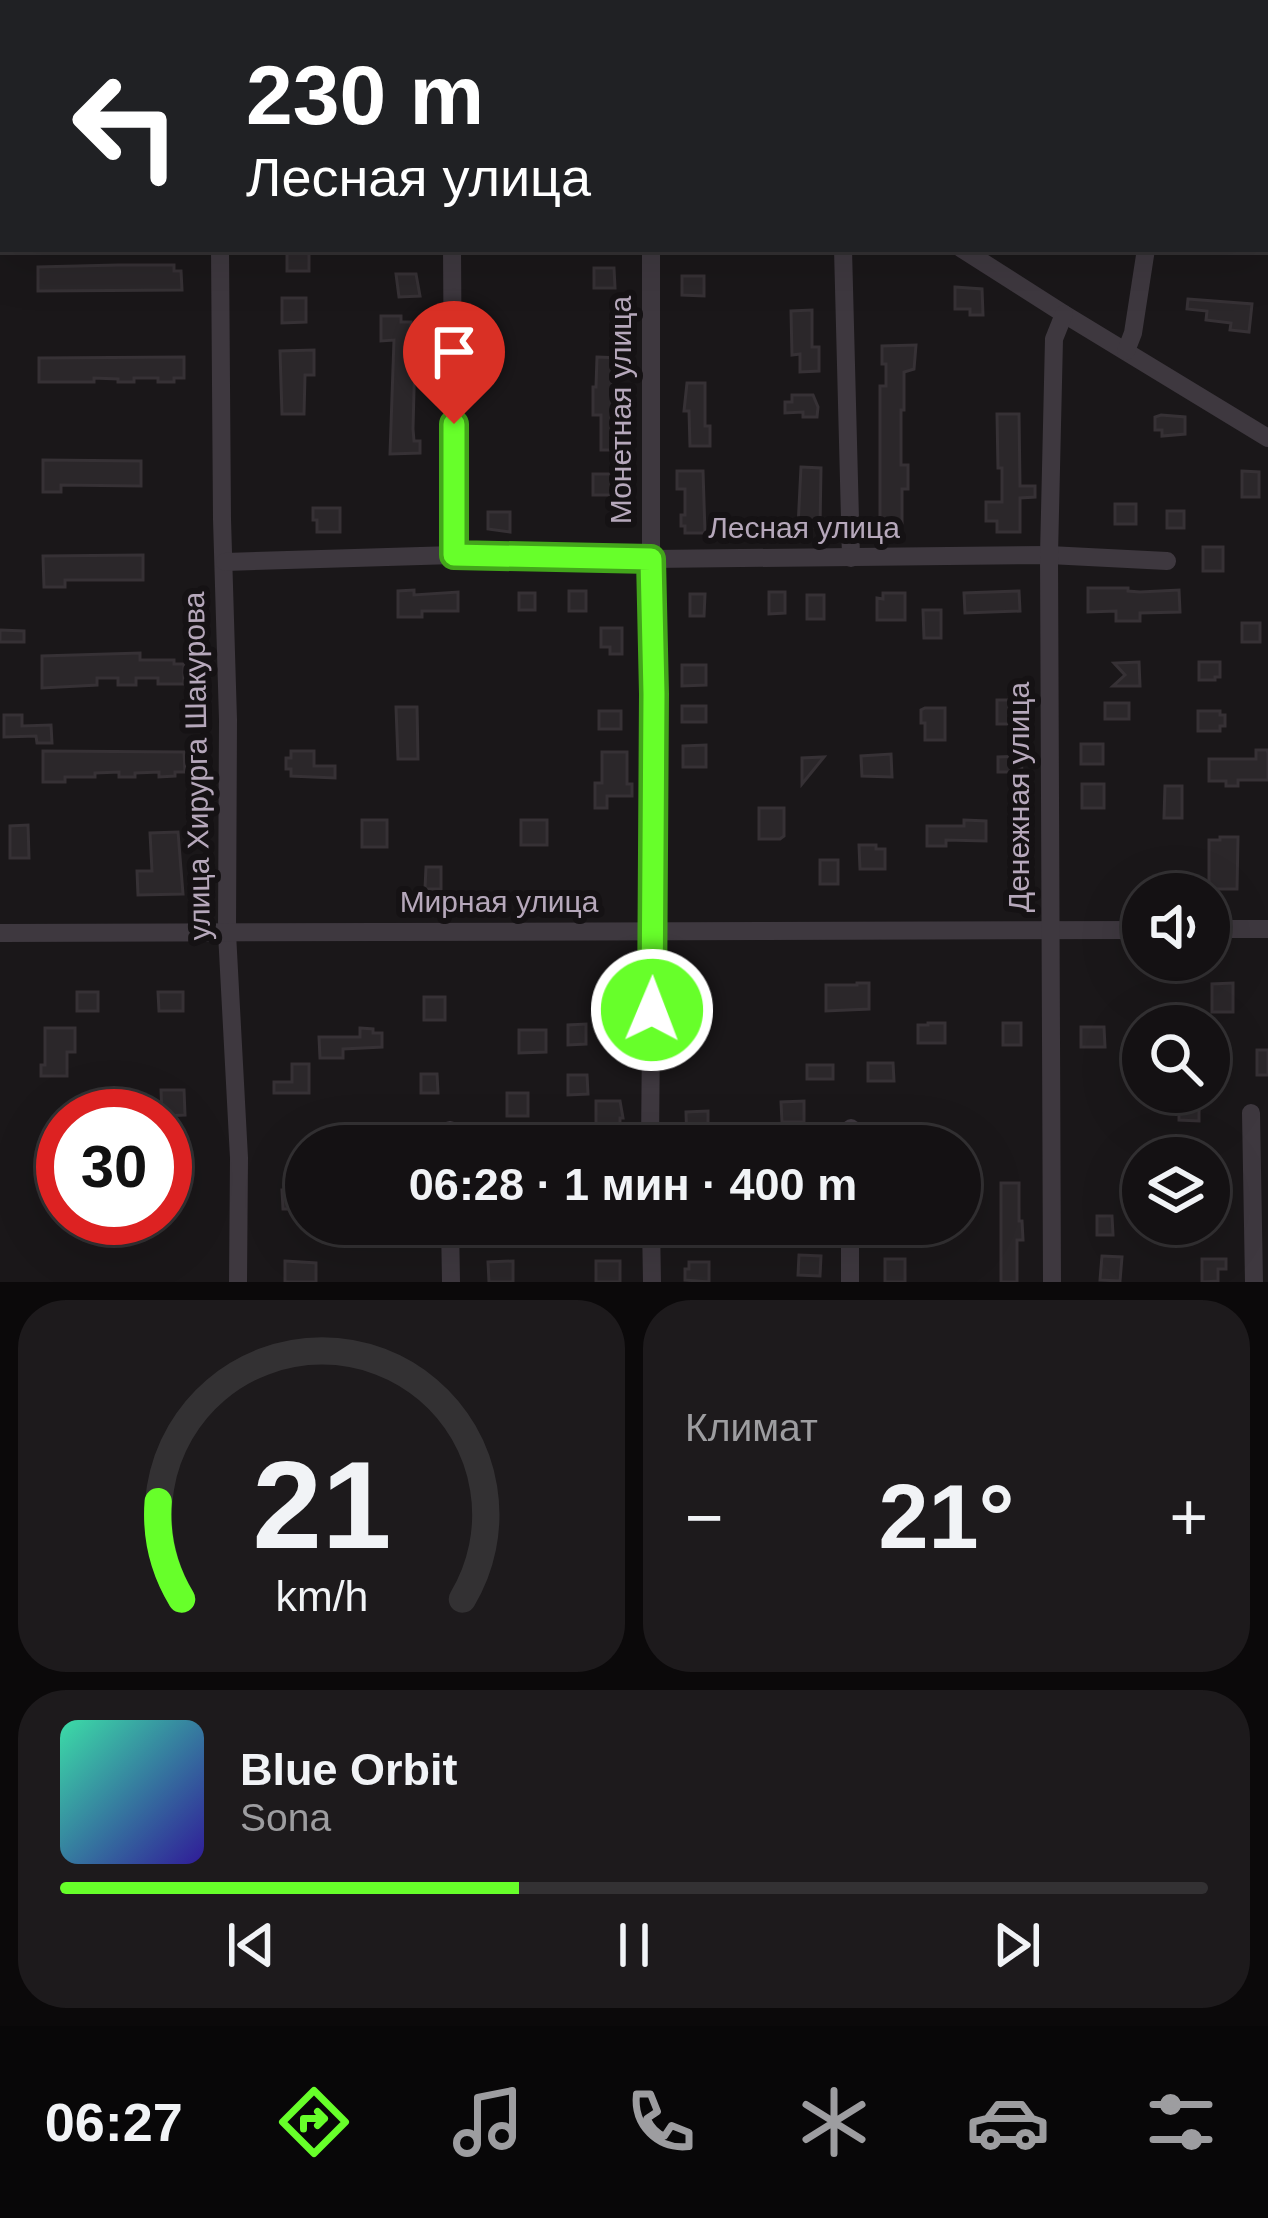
<!DOCTYPE html>
<html lang="ru">
<meta charset="utf-8">
<style>
:root{--surface:#141113;--page:#1d1a1c;--text:#f1f3f6;--muted:#9d9da0;--line:#333133;--accent:#67ff2a}
body{margin:0;font-family:Helvetica,sans-serif;background:var(--page);color:var(--text);height:100vh;display:flex;flex-direction:column;font-size:45px;white-space:nowrap}
*{box-sizing:border-box;margin:0}
p{font-size:39px;color:var(--muted)}
.icon{flex:none;width:66px;height:66px;fill:none;stroke:currentColor;stroke-width:2;stroke-linecap:round;stroke-linejoin:round}
.map{position:relative;height:1282px;overflow:hidden}
.side{display:flex;flex-direction:column;gap:18px;padding:18px;background:#0b090a;flex:1}
.side>*{flex:none}
.hud{position:absolute;left:0px;top:0px;width:1269px;height:252px;box-shadow:0 12px 48px #0002,0 0 0 3px var(--line);background:#202124;color:#fff;overflow:hidden}
.tools{position:absolute;left:1122px;top:873px;display:grid;gap:24px}
.tools a{display:grid;place-items:center;width:108px;height:108px;border-radius:50%;background:var(--surface);box-shadow:0 12px 48px #0002,0 0 0 3px var(--line);font-size:60px}
.speed{position:absolute;left:36px;top:1089px;display:flex;gap:24px;font-size:60px;font-weight:700;text-align:center}
.speed>*{display:grid;place-content:center;width:156px;height:156px;border-radius:50%;background:var(--surface);box-shadow:0 12px 48px #0002,0 0 0 3px var(--line);line-height:1}
.speed .limit{border:18px solid #d22;background:#fff;color:#111}
.pin{position:absolute;display:grid;place-items:center;width:102px;height:102px;color:#fff;margin:-123px -51px;border-radius:50% 50% 50% 0;rotate:-45deg;box-shadow:0 0 12px #0007}
.pin .icon{rotate:45deg}
.me{position:absolute;width:132px;margin:-66px;rotate:1deg;stroke-linejoin:round;filter:drop-shadow(0 0 9px #0008)}
.turn{display:flex;align-items:center;gap:42px;height:252px;padding:0 48px;font-size:54px}
.turn .icon{width:156px;height:156px;stroke-width:2.5}
.turn b{display:block;font-size:84px;line-height:102px}
.big{font-size:90px;font-weight:700;line-height:1.1}
.side .card{flex:1;display:flex;flex-direction:column;justify-content:center;gap:18px;min-width:0;padding:0 42px;border-radius:48px;background:var(--page)}
.side .dial{align-items:center;gap:0}
.dial svg{height:312px;overflow:visible;fill:none;stroke:var(--line);stroke-width:7;stroke-linecap:round;text-anchor:middle}
.dial text{fill:var(--text);stroke:none}
.song{display:flex;align-items:center;gap:36px}
.cover{width:144px;height:144px;border-radius:18px;background:linear-gradient(135deg,hsl(160 70% 55%),hsl(250 70% 35%))}
.played{height:12px;border-radius:6px;background:linear-gradient(90deg,var(--accent) 40%,var(--line) 40%)}
.keys{display:flex;justify-content:space-around;direction:ltr}
.heat{display:flex;justify-content:space-between;align-items:center;font-size:66px;direction:ltr}
.side .tiles{flex:1;display:grid;gap:18px;grid-template-columns:1fr 1fr}
.card:last-child{grid-column:span 2}
.trip{position:absolute;left:285px;top:1125px;width:696px;height:120px;border-radius:60px;background:var(--surface);box-shadow:0 12px 48px #0002,0 0 0 3px var(--line);font-weight:700;line-height:120px;text-align:center}
.tabs{display:flex;height:192px;justify-content:space-around;align-items:center;background:#080708;color:var(--muted)}
.tabs .icon{width:84px;height:84px}
.tabs .on{color:var(--accent)}
.tabs b{font-size:54px;color:var(--text)}
.map>svg:first-child{display:block}
</style>
<div class="map">
<svg width="1268" height="1282" viewBox="0 0 1268 1282">
<rect width="100%" height="100%" fill="#1a1719"/>
<g fill="none" stroke-linecap="round" stroke-linejoin="round">
<path stroke="#352c3f" stroke-width="4.5" d="M950 3V0"/>
</g>
<g fill="#2b272a" stroke="#363135" stroke-width="3">
<rect x="287" y="249" width="22" height="22"/>
<path d="M118 265H174V271H181L182 290 38 291V267Z"/>
<path d="M594 268H614L615 288H594Z"/>
<path d="M396 274H416L420 296 399 297Z"/>
<path d="M682 276H704V296L682 295Z"/>
<path d="M955 287 982 289 983 315H970V309H955Z"/>
<path d="M282 298H306V322L282 323Z"/>
<path d="M1188 299 1252 304 1249 332 1230 330 1231 323 1206 320 1207 311 1187 309Z"/>
<path d="M812 310V347H819V371L800 372V354L792 355 791 311Z"/>
<path d="M381 316H401V322H411V351H415L413 429 414 441H420V453L390 454 394 340 381 341Z"/>
<path d="M916 345 914 369 904 372V410H901V465H908V489H902V523H880V386H886V364H882V346Z"/>
<path d="M314 350V375H305L304 414H282L280 351Z"/>
<path d="M184 357V378H174V382H158V378H134V382H118V379L94 378V382H39V358Z"/>
<path d="M597 357 621 358V375H613V427H621V445H613V450H601V415H593V387H596Z"/>
<path d="M687 383H705V426H710V446H690L689 411H684Z"/>
<path d="M792 395H813L818 407 817 417H803V412L785 413V402H792Z"/>
<path d="M997 414H1019L1020 486H1035V497L1020 498V532H997V521H986V502H1002V468H998Z"/>
<path d="M1161 415 1185 417V434L1162 436V430H1155V417Z"/>
<path d="M43 460 141 461V486L61 485V492H43Z"/>
<path d="M801 467 821 468 820 527H798Z"/>
<path d="M677 471H703L705 533H685V526H681V515H685V489H677Z"/>
<path d="M1242 471 1259 472V497H1242Z"/>
<rect x="593" y="474" width="27" height="21"/>
<rect x="1115" y="504" width="21" height="20"/>
<path d="M313 508H340V532H317V520H313Z"/>
<rect x="1167" y="511" width="17" height="17"/>
<path d="M488 512H510V532L488 529Z"/>
<rect x="1203" y="547" width="20" height="24"/>
<path d="M143 555V580H65V587H44L43 556Z"/>
<path d="M1088 588H1128V591L1140 592 1179 590 1180 612 1140 613V621H1116V611L1088 612Z"/>
<path d="M414 590V595L458 592V611H422V617H398V591Z"/>
<rect x="569" y="591" width="17" height="20"/>
<path d="M1019 591 1020 611 965 613 964 593Z"/>
<path d="M769 592H785V613L769 614Z"/>
<rect x="519" y="593" width="16" height="17"/>
<path d="M883 593H905V620H877V598L883 599Z"/>
<path d="M690 594H705L704 616H690Z"/>
<rect x="807" y="595" width="17" height="24"/>
<path d="M923 610H941V638H924Z"/>
<rect x="1242" y="623" width="18" height="19"/>
<path d="M601 628H622V654H610V647H601Z"/>
<path d="M0 630 24 631V642H0Z"/>
<path d="M140 653V660H174V664H184V684H158V678H136V685H118V678H97V685L42 688V656Z"/>
<path d="M1139 662 1140 686H1113L1125 675 1114 663Z"/>
<path d="M1199 662H1220V677H1215V680H1199Z"/>
<path d="M682 665H706V685L682 686Z"/>
<rect x="997" y="700" width="24" height="24"/>
<rect x="1105" y="703" width="24" height="16"/>
<rect x="682" y="706" width="24" height="16"/>
<path d="M396 707H417L418 759H398Z"/>
<path d="M925 708H945V740H925V723H921V710Z"/>
<rect x="599" y="711" width="22" height="18"/>
<path d="M1198 711H1220V715H1225V726H1220V731H1198Z"/>
<path d="M4 715H22V726L51 725 52 743H37L36 736 4 737Z"/>
<rect x="1081" y="744" width="22" height="20"/>
<path d="M706 745V767H683V746Z"/>
<path d="M1256 750H1267L1268 753V780H1238V786H1226V781H1209V759H1256Z"/>
<path d="M43 751 184 752 185 772H175V776L159 777V772L135 773V777H119V772L95 773V777H65V782H43Z"/>
<path d="M291 751H314V766H335V778L291 776V769H286V758H291Z"/>
<path d="M602 752H627V784H632V796H607V808H595V783H602Z"/>
<path d="M891 754 892 777 862 776 861 756Z"/>
<path d="M1021 756 1022 772H998V757Z"/>
<path d="M824 757 802 784V758Z"/>
<rect x="1082" y="784" width="22" height="24"/>
<path d="M1165 786H1182V818H1164Z"/>
<path d="M759 808H784V836L780 839H759Z"/>
<rect x="362" y="820" width="25" height="27"/>
<rect x="521" y="820" width="26" height="25"/>
<path d="M964 820 986 821V841L946 840V846H927V826H964Z"/>
<path d="M28 825 29 858H10V826Z"/>
<path d="M178 832 183 894 138 895 137 871H152L150 833Z"/>
<path d="M1220 837H1238L1237 889H1209V840H1220Z"/>
<path d="M859 845H876V849H885V869H860Z"/>
<rect x="820" y="860" width="18" height="24"/>
<path d="M426 867H441V889H425Z"/>
<path d="M857 983H869V1009L826 1011V985H857Z"/>
<path d="M1233 983V1012H1212V984Z"/>
<rect x="77" y="992" width="21" height="19"/>
<path d="M158 992H183V1011H159Z"/>
<rect x="424" y="997" width="21" height="23"/>
<path d="M928 1023H945V1043H918V1025H928Z"/>
<rect x="1003" y="1023" width="18" height="22"/>
<path d="M586 1024V1044L568 1045V1025Z"/>
<path d="M1081 1027H1104L1105 1047H1081Z"/>
<path d="M45 1028H75V1052H67V1076H41V1065H45Z"/>
<path d="M360 1028 373 1029V1033H382V1047L343 1049V1058H320L319 1037H360Z"/>
<path d="M519 1030H546V1052L519 1053Z"/>
<rect x="1257" y="1050" width="11" height="25"/>
<path d="M868 1063H893L894 1081H868Z"/>
<path d="M292 1064H309V1093H274V1082H292Z"/>
<rect x="807" y="1065" width="26" height="14"/>
<path d="M421 1074H437L438 1093H421Z"/>
<path d="M568 1075H587L588 1094 568 1095Z"/>
<path d="M161 1090H184L185 1115 162 1116Z"/>
<rect x="507" y="1093" width="21" height="23"/>
<path d="M1179 1099H1199V1121L1179 1120Z"/>
<path d="M141 1101V1116H121V1102Z"/>
<path d="M596 1101H620L623 1118H620V1125L596 1124Z"/>
<path d="M804 1101V1122H782L781 1102Z"/>
<path d="M708 1111V1130H703V1146H687L686 1112Z"/>
<path d="M1001 1183H1019V1221H1022L1023 1240H1017V1282H1001Z"/>
<path d="M282 1190H301V1209H283Z"/>
<path d="M1097 1216H1112L1113 1235H1097Z"/>
<path d="M799 1255 821 1256 820 1276 798 1275Z"/>
<path d="M1102 1256 1122 1257 1120 1281 1100 1280Z"/>
<rect x="885" y="1259" width="20" height="23"/>
<path d="M1202 1259H1226V1269H1218V1281L1202 1282Z"/>
<path d="M285 1261 316 1263V1282H285Z"/>
<path d="M513 1261V1282H489L488 1262Z"/>
<rect x="596" y="1261" width="24" height="21"/>
<path d="M689 1262H709V1282L685 1280V1269H689Z"/>
</g>
<g fill="none" stroke-linecap="round" stroke-linejoin="round">
<g stroke="#3e383f" stroke-width="18">
<path d="M451 0V3"/>
<path d="M575 0 580 3"/>
<path d="M219 3V0"/>
<path d="M986 3V0"/>
<path d="M1172 3V0"/>
<path d="M220 249 222 519 228 720 227 933 239 1158 238 1282"/>
<path d="M452 249 454 555"/>
<path d="M843 249 851 558"/>
<path d="M962 249 1064 314 1268 438"/>
<path d="M1126 351 1133 333 1146 249"/>
<path d="M225 562 454 555 651 559 1049 555 1167 561"/>
<path d="M1209 929H1268"/>
<path d="M0 933 1143 930"/>
<path d="M1251 1113 1254 1282"/>
<path d="M450 1146V1130"/>
<path d="M650 1146 654 694 651 559V249"/>
<path d="M851 1146V1128"/>
<path d="M450 1224 451 1282"/>
<path d="M651 1224 652 1282"/>
<path d="M850 1282V1224"/>
<path d="M1052 1282 1049 555 1054 339 1064 314"/>
</g>
</g>
<g fill="none" stroke-linecap="round" stroke-linejoin="round">
<defs>
<path id="route" d="M454 424V555L651 559 654 694 652 1010"/>
</defs>
<use href="#route" stroke="#43a61b" stroke-width="30"/>
<use href="#route" stroke="#67ff2a" stroke-width="21"/>
</g>
<g text-anchor="middle" stroke-width="12" stroke-linejoin="round" paint-order="stroke">
<g font-size="30" fill="#b6a8bb" stroke="#151214">
<text transform="translate(621 410) rotate(-90)" y="10">Монетная улица</text>
<text x="804" y="538">Лесная улица</text>
<text transform="translate(197 766) rotate(-91)" y="10">улица Хирурга Шакурова</text>
<text transform="translate(1019 797) rotate(-90)" y="10">Денежная улица</text>
<text x="499" y="912">Мирная улица</text>
</g>
</g>
</svg>
<div class="tools">
<a><svg class="icon" aria-label="sound" viewBox="0 0 24 24"><path d="M4 9h4l5-4v14l-5-4H4zM17 9q2 3 0 6"/></svg></a>
<a><svg class="icon" aria-label="search" viewBox="0 0 24 24"><circle cx="10" cy="10" r="6"/><path d="M15 15l6 6"/></svg></a>
<a><svg class="icon" aria-label="layers" viewBox="0 0 24 24"><path d="M12 4l9 5-9 5-9-5zM3 14l9 5 9-5"/></svg></a>
</div>
<div class="speed"><div class="limit">30</div></div>
<div class="pin" style="left:454px;top:424px;background:#d93025"><svg class="icon" aria-label="arrive" viewBox="0 0 24 24"><path d="M6 21V4h12l-3 4 3 4H6"/></svg></div>
<svg class="me" style="left:652px;top:1010px" viewBox="-20 -20 40 40"><circle r="17" fill="#67ff2a" stroke="#fff" stroke-width="3"/><path d="M0-11L8 9 0 5-8 9z" fill="#fff"/></svg>
<div class="trip">06:28 · 1 мин · 400 m</div>
<div class="hud">
<div class="turn"><svg class="icon" aria-label="left" viewBox="0 0 24 24"><path d="M17 20v-9H6M10 6l-5 5 5 5"/></svg><div><b>230 m</b>Лесная улица</div></div>
</div>
</div>
<section class="side">
<div class="tiles">
<div class="card dial"><svg viewBox="0 0 100 80">
<path d="M14 69A42 42 0 1 1 86 69"/>
<path d="M14 69A42 42 0 0 1 8 44" stroke="#67ff2a"/>
<text x="50" y="56" font-size="32" font-weight="700">21</text>
<text x="50" y="72" font-size="11">km/h</text>
</svg></div>
<div class="card"><p>Климат</p>
<div class="heat"><a>−</a><b class="big">21°</b><a>+</a></div>
</div>
<div class="card">
<div class="song"><i class="cover"></i><div><b>Blue Orbit</b><p>Sona</p></div></div>
<div class="played"></div>
<div class="keys"><svg class="icon" aria-label="previous" viewBox="0 0 24 24"><path d="M18 5L8 12l10 7zM5 5v14"/></svg><svg class="icon" aria-label="pause" viewBox="0 0 24 24"><path d="M8 5v14M16 5v14"/></svg><svg class="icon" aria-label="next" viewBox="0 0 24 24"><path d="M6 5l10 7-10 7zM19 5v14"/></svg></div>
</div>
</div>
</section>
<nav class="tabs">
<b>06:27</b>
<svg class="icon on" aria-label="directions" viewBox="0 0 24 24"><path d="M12 3l9 9-9 9-9-9zM9 14v-3h6M13 9l2 2-2 2"/></svg>
<svg class="icon" aria-label="music" viewBox="0 0 24 24"><path d="M9 18V5l10-2v13"/><circle cx="6" cy="18" r="3"/><circle cx="16" cy="16" r="3"/></svg>
<svg class="icon" aria-label="phone" viewBox="0 0 24 24"><path d="M5 4h4l2 5-3 2q2 4 5 5l2-3 5 2v4C11 20 4 13 5 4z"/></svg>
<svg class="icon" aria-label="climate" viewBox="0 0 24 24"><path d="M12 3v18M4 7l16 10M4 17L20 7"/></svg>
<svg class="icon" aria-label="car" viewBox="0 0 24 24"><path d="M5 17H2v-5l4-1 3-4h7l3 4 3 1v5h-3M9 17h6M6 11h13"/><circle cx="7" cy="17" r="2"/><circle cx="17" cy="17" r="2"/></svg>
<svg class="icon" aria-label="filters" viewBox="0 0 24 24"><path d="M4 7h16M4 17h16"/><circle cx="9" cy="7" r="2"/><circle cx="15" cy="17" r="2"/></svg>
</nav>
